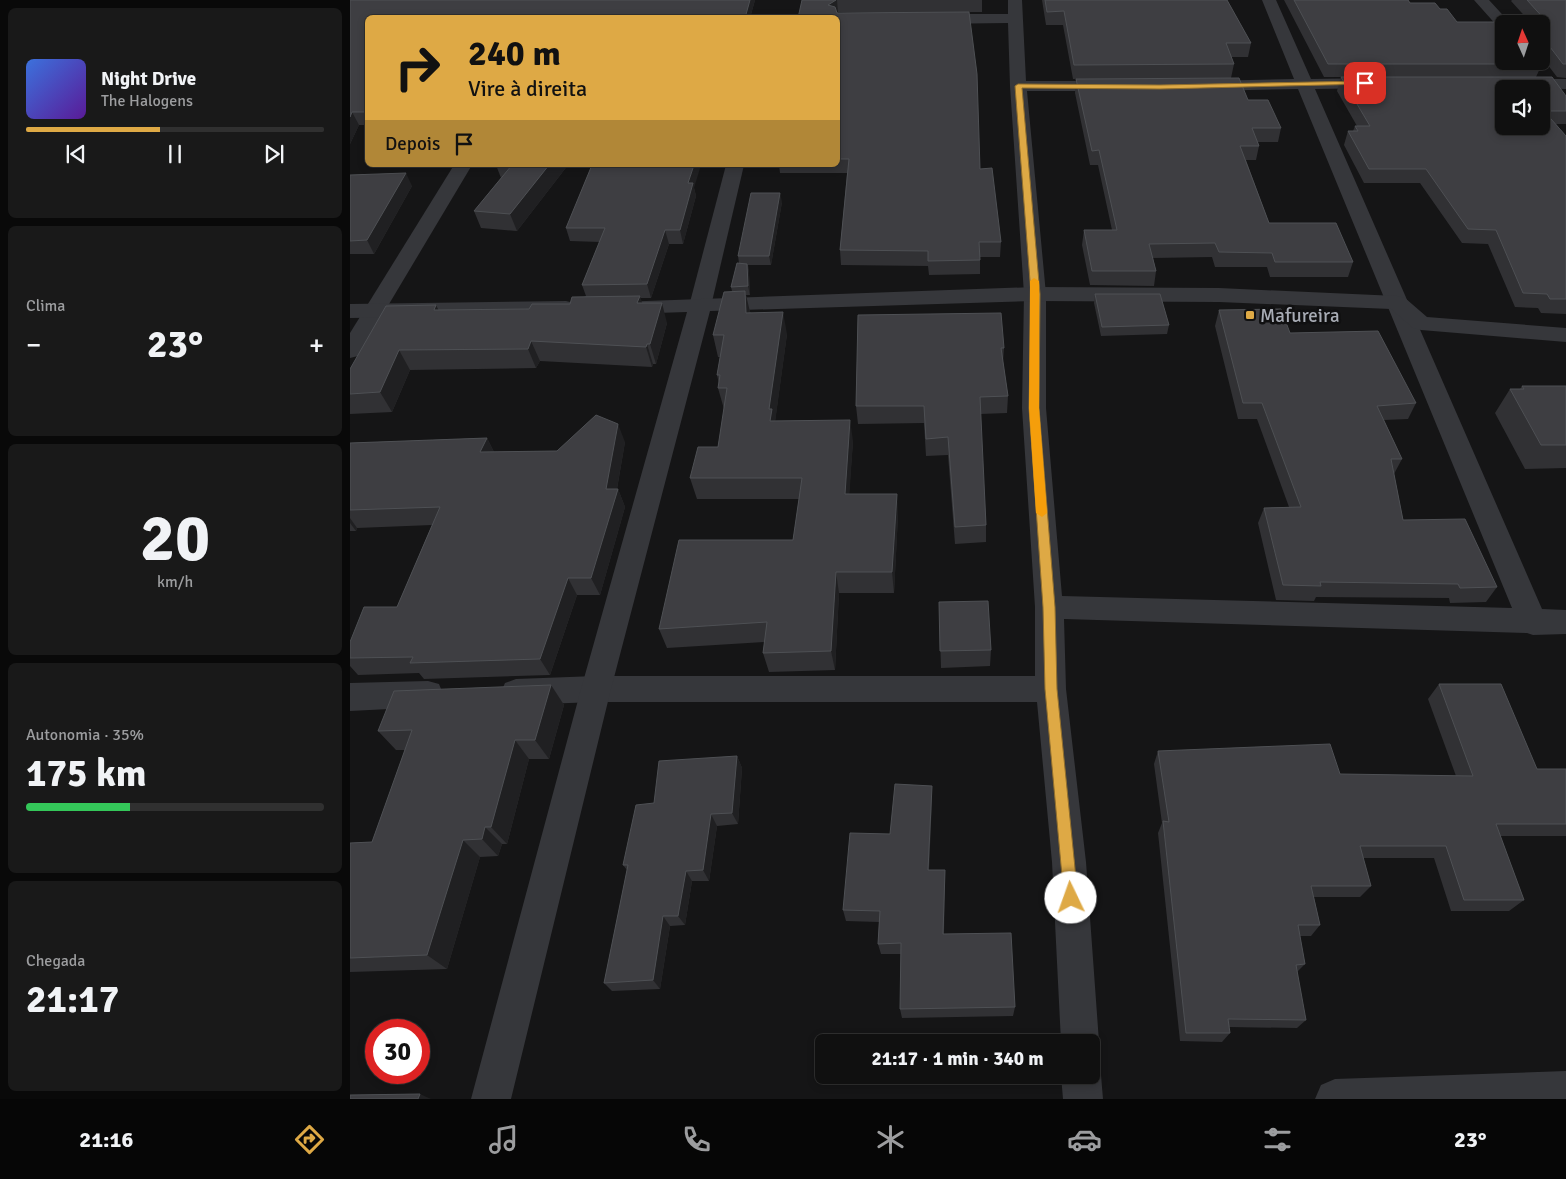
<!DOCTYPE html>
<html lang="pt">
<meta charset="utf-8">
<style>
:root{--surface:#101010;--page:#191919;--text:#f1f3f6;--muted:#9c9d9f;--line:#303030;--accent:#dea945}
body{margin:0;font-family:Signika,sans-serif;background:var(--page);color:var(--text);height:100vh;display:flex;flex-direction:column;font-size:19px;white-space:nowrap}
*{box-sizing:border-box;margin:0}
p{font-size:16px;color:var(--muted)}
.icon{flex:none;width:28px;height:28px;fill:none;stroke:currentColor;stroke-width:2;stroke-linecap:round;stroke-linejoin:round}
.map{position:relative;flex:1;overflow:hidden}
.drawer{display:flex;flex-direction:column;gap:8px;padding:8px;background:#090909;width:350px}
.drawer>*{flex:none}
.hud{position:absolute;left:15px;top:15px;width:475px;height:152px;border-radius:8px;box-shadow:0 2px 8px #0003,0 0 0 1px var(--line);background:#dea945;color:#111;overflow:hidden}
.needle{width:32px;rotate:357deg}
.buttons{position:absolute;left:1145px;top:15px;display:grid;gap:10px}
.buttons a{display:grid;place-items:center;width:55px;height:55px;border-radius:8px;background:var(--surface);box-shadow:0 2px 8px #0003,0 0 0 1px var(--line);font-size:25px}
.speed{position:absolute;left:15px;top:1019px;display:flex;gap:10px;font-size:25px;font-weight:700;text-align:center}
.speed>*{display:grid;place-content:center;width:65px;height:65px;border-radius:50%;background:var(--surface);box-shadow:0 2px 8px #0003,0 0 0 1px var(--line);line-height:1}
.speed .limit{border:8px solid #d22;background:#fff;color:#111}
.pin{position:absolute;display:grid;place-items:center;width:42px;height:42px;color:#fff;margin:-21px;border-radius:10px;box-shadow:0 2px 8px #0006}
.me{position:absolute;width:55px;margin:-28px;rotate:357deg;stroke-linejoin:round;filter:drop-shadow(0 0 4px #0008)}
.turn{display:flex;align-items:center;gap:18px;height:105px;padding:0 20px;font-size:22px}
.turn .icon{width:65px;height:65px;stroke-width:2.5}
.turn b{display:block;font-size:35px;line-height:42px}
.then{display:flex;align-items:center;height:48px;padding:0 20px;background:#0003;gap:10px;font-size:19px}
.big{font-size:38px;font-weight:800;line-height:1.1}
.drawer .widget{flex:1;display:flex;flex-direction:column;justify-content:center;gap:8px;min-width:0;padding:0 18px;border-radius:8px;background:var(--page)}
.drawer .dial{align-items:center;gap:0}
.dial b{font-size:65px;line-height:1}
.song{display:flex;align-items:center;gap:15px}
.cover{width:60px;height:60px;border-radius:8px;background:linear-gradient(135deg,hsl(220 70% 55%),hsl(270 70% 35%))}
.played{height:5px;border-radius:2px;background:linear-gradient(90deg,var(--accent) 45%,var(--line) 45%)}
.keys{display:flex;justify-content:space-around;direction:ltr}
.heat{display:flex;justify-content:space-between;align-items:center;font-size:28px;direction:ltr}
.charge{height:8px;border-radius:4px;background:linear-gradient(90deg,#34c759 35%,var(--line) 0)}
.trip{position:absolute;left:465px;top:1034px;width:285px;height:50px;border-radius:8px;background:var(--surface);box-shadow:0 2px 8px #0003,0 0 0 1px var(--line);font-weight:800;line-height:50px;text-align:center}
.tab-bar{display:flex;height:80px;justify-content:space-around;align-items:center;background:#060606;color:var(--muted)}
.tab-bar .icon{width:35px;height:35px}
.tab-bar .current{color:var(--accent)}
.tab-bar b{font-size:22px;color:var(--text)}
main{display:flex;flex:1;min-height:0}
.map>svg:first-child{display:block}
</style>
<main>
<section class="drawer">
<div class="widget">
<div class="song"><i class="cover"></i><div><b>Night Drive</b><p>The Halogens</p></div></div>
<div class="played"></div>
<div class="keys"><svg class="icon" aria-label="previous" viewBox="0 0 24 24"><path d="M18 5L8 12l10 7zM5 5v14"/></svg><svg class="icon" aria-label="pause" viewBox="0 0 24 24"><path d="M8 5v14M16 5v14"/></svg><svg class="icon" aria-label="next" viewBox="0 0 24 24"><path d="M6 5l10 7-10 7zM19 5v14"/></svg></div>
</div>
<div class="widget"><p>Clima</p>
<div class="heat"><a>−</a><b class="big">23°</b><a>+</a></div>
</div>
<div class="widget dial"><b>20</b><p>km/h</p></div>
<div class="widget"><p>Autonomia · 35%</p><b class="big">175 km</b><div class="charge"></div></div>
<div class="widget"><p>Chegada</p><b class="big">21:17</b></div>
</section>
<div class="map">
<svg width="1216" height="1099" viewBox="0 0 1216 1099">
<rect width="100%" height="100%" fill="#151516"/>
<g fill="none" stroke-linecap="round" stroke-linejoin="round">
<g fill="#36373b" fill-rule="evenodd">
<path d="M658 0H672L676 81H762L768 82 770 86 768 90 762 91H677L696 294V408L712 596 1162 608 948 89 855 91 849 90 847 86 849 82 855 81 944 79 912 0H926L961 79 1027 78 1033 79 1035 83 1033 87 1027 88 965 89 1192 609 1216 610V634L1183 635 1177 633 714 619 716 689 736 862 749 1042 741 1057V1042H711L702 862 687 702H246L166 705 155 701 151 692 155 683 166 679 246 676H685V607L672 408 674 294 660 86 658 23 581 24 573 19 581 14H658Z"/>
<path d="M1124 0H1139L1161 24H1154V30L1149 28Z"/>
<path d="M1170 79H1216V89L1164 88 1162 84 1164 80Z"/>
<path d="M104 165H122L11 351 8 356 0 358V333Z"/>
<path d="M376 165H394L361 306 358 311 350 313 342 311 339 306Z"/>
<path d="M78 681 89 684 93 694 89 704 78 707 0 711V683Z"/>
<path d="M741 1059 745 1061 751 1075 753 1099H713L711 1075H741Z"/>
<path d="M1216 1071V1099H965L971 1085 985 1079Z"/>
</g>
<g fill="#36373b" fill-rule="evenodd">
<path d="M685 287 869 288 1047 296 1055 298 1077 317 1216 328V342L1071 330 1063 328 1041 309 869 302 685 301 360 311 261 689 161 1099H121L231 689 337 312 276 314 268 312 265 307 268 302Z"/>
<path d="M216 301 224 303 227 308 224 313 216 315 0 318V304Z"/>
</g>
</g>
<g fill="#313134" fill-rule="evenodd">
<path d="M0 0H405L400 18H18V125H9L0 144Z"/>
<path d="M452 0H632V12H619L630 169 651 242 650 257H630V274L579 275 578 266 491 265 490 250 497 173H430L429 165H488V18ZM488 12H605L487 13Z"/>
<path d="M692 0H877L901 43 898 57H881L884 64 881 78 723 79 713 25H696Z"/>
<path d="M934 0H1058L1060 3 1090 9 1107 22H1180L1161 1 1162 0H1216V78L1207 77 1191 56V24H1154L1192 64 1186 77H974Z"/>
<path d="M991 77 1216 96V124H1206L1216 136V314L1191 313 1188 308 1165 307 1138 244 1112 243 1070 183H1014L994 145 998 131H1003L1005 126H1007L987 91Z"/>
<path d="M726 79 898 100 931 128 928 142H908L909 146 906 160H896L919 223 1003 262 998 277H920L917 267H865L862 257 803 258 806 271 804 286 740 285 732 245 734 230H762L748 165H740L725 93Z"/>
<path d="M146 165H218L167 231 131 228 124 211 151 178Z"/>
<path d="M0 175 62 186 24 254H0Z"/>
<path d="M344 188 346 196 333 244H319L301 298H290L292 303 317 323 306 364H303L302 367 190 361 186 368 60 370 42 412 0 414V369L89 310 179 309 220 304 236 296 232 285 250 242 220 241 216 228Z"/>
<path d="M432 202 421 265H398L399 273 400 295H396L400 312 437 334 425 421 503 441 499 494 548 515 544 593H489L485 670 419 672 413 653 415 642 317 648 309 629 443 540 449 499H347L340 478 368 447 374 409 368 388 369 384 367 375 370 357H368L363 335 382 291 381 287 389 263 388 256Z"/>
<path d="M745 294 819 325 817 334 751 336 744 303Z"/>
<path d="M869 310 940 333 1066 403 1058 419 1034 420 1052 459 1044 474 1053 520 1147 587 1136 602 1100 603 1099 598 966 597 964 601 926 600 908 523 914 508 939 507 907 419H888L865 326Z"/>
<path d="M508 315 654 348 653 362 658 396 657 413 630 414 636 525V542L605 544 598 455 576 456 574 423 508 424 506 406Z"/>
<path d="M1172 386H1216V468L1175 469 1145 413 1160 389H1170Z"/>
<path d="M137 438 144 452 207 451 275 442 267 489H268L275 507 250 595H227L200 675 74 679 69 673 8 675 0 666V642L47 607 82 525 7 528 6 531H0V443Z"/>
<path d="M589 602 641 650 640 666 591 668Z"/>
<path d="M1089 684 1187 769H1216V836H1150L1174 900 1159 911H1101L1084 858H1013L1021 886 1010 897H964L970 925 961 936H950L955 964 947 972 956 1020 947 1028 879 1027 880 1033 872 1042 830 1041 808 833 812 823 804 764 808 751 990 774 1106 776 1078 699Z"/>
<path d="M201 685 214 705 199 759H179L157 844H152L148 856 130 857 97 969 0 972V843L22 842 55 750H46L28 731Z"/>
<path d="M387 756 392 768 388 824 367 826 359 881H342L335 925 320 926 310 989 262 991 254 983 277 870 273 865 304 803Z"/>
<path d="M582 799 579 870H595L594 934 665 1007 663 1016 552 1018 550 1009 551 954H531L528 944 529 922 496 921 493 910 540 834Z"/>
</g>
<g fill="#202022">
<path d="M400 0H405L400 18H395Z"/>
<path d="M486 0H487L488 12 479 18 478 5Z"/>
<path d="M1197 43 1191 56V46Z"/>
<path d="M2 112 9 125 0 144V117Z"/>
<path d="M199 165H218L167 231 160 214Z"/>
<path d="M344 165H351L344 188 346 196 333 244 330 230 338 183Z"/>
<path d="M56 173 62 186 24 254 17 240Z"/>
<path d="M430 193 432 202 421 265 419 256Z"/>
<path d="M315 230 319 244 301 298 297 284Z"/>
<path d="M397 264 399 273 400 295 398 286Z"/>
<path d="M395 291 400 312 396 313Z"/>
<path d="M290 296 296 315 287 303Z"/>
<path d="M312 303 317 323 306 364 300 344Z"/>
<path d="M86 305 96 325 84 310Z"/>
<path d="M433 312 437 334 425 423 420 421 419 409Z"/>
<path d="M181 341 190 361 186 368 178 349Z"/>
<path d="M297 344 303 364 302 367 296 347Z"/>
<path d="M49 350 60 370 42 412 30 392Z"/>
<path d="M500 420 503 441 498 515 495 494Z"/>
<path d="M268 424 275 442 265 500 268 489 275 507 250 595 241 578 256 489Z"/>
<path d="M137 438 146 456 130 452Z"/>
<path d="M547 494 548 515 544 593 542 572Z"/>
<path d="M0 518 7 528 6 531 0 523Z"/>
<path d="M486 572 489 593 485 670 481 651Z"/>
<path d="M218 578 227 595 200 675 190 659Z"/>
<path d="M201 685 214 705 199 759 185 740Z"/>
<path d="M165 740 179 759 157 844 141 827Z"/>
<path d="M387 756 392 768 388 824 382 813Z"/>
<path d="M582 786V799L578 882V870Z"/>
<path d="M361 814 367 826 359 881 353 870Z"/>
<path d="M135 827 152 844 148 856 132 839Z"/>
<path d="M113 840 130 857 97 969 77 955Z"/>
<path d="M595 870V882L593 945V934Z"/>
<path d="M336 871 342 881 335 925 328 916Z"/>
<path d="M313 916 320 926 310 989 303 980Z"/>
<path d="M70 1094 81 1099H68Z"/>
</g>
<g fill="#3e3e42" stroke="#4e5054" fill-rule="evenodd">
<path d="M0 0H400L395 18H18V112H2L0 117Z"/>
<path d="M452 0H486L478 5 485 7 487 13 619 12 627 74 630 169 642 168 651 242H629L630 260 578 261V251L490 250 499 159H488V18H448Z"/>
<path d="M695 0H877L901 43H876L884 64 724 65 714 11 697 12Z"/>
<path d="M944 0H1058L1060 3H1085L1090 9H1097L1107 22H1197L1177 0H1216V64H1213L1197 43 1195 46H1191V24H1154V61H1190L1192 64H978Z"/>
<path d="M991 77H1202L1216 96V111H1194L1216 136V299H1200L1197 294 1173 293 1146 230 1118 229 1076 169H1019L998 131H1008L1005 126H1020ZM1154 89H1191V126H1154Z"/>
<path d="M889 78 898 100H918L931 128H902L909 146H890L919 223H986L1003 262H925L922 253 869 252 865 243 799 244 806 271H742L734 230H767L749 150 742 151 726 79Z"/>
<path d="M162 165H199L160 214 124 211Z"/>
<path d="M242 165H344L338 183H343L330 230H315L297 284 232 285 255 228H216Z"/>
<path d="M56 173 17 240 0 241V175Z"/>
<path d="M401 193H430L419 256H388Z"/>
<path d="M387 263 397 264 398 286 381 287Z"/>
<path d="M395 291 396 313 433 312 419 409H422L420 421 500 420 495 494H547L542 572H486L481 651 413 653 417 622 309 629 329 540H443L452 478H340L348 447H368L377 388H368L370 375H367L374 335H363L374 292Z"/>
<path d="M745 294H810L819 325 752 327Z"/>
<path d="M290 296 287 303H312L300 344H297L296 347 181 341 178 349 49 350 30 392 0 394V369L36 306 86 305 84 310 179 309 182 304H220L222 297Z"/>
<path d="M931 309 940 333 1028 331 1066 403 1027 406 1052 459H1041L1053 520 1115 519 1147 587 1110 588 1108 584 970 582 971 586 933 585 914 508 951 507 912 403H893L869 310Z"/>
<path d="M651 313 654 348H651L658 396 630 397 636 525 605 527 598 437 576 439 574 406H506L508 315Z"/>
<path d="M1172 386H1216V445H1191L1160 389H1174Z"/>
<path d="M246 415 268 424 256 489H268L241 578H218L190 659 60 663 63 657 0 658V642L14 607H47L90 507 0 510V443L137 438 130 452 207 451Z"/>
<path d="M638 601 641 650 590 651 589 602Z"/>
<path d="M1089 684H1151L1187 769H1216V824H1146L1174 900H1114L1096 846H1010L1021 886H961L970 925H948L955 964 946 965 956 1020 878 1019 880 1033H836L813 821 819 822 808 751 980 744 990 774 1123 776Z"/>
<path d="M201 685 185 740H165L141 827H135L132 839 113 840 77 955 0 958V843L22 842 62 730 28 731 44 691Z"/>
<path d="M387 756 382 813 361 814 353 870 336 871 328 916H313L303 980 254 983 278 865H273L286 805 304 803 309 761Z"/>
<path d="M545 784 582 786 578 870H595L593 934 661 933 665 1007 550 1009 551 943 528 944 530 911 493 910 500 833 540 834Z"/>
<path d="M70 1094 68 1099H0V1095Z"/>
</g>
<path fill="#dea945" stroke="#906e2d" d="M1015 81 1018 84 810 89 672 88 690 294 689 408 705 607 707 689 728 898 726 904 721 906 716 904 714 898 695 689 693 607 679 408 681 294 665 86 668 84 810 85Z"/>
<path fill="#f59e0b" d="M684 278 689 281V408L697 513 692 517 686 513 679 408 680 281Z"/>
<rect fill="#dea945" stroke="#101011" stroke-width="2" x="895" y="310" width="10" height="10" rx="2.5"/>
<g text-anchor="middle" stroke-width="5" stroke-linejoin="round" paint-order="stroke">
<g font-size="19" fill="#a8acb5" stroke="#101011" text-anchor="start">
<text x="910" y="322">Mafureira</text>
</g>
</g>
</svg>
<div class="buttons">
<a><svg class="needle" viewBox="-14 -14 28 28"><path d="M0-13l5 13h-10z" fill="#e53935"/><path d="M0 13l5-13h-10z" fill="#9c9d9f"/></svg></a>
<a><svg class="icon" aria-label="sound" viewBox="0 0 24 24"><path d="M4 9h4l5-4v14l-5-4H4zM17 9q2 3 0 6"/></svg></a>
</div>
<div class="speed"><div class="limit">30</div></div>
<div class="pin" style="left:1015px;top:83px;background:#d93025"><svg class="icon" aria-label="arrive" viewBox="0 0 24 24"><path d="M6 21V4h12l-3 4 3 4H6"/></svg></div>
<svg class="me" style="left:721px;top:898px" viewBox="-20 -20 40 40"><circle r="19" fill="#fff"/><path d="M0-13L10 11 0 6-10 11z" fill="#dea945"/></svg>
<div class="trip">21:17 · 1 min · 340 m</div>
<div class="hud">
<div class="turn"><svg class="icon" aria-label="right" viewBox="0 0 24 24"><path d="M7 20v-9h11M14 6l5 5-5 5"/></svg><div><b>240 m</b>Vire à direita</div></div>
<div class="then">Depois<svg class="icon" aria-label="arrive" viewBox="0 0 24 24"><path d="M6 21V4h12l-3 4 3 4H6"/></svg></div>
</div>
</div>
</main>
<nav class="tab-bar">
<b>21:16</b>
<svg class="icon current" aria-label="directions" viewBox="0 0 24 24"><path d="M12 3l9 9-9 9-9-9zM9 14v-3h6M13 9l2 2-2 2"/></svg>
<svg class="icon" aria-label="music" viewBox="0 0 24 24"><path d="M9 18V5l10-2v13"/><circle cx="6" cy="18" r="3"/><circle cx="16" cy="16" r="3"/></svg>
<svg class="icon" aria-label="phone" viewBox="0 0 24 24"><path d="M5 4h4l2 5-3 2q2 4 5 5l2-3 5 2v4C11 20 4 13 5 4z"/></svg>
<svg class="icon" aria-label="climate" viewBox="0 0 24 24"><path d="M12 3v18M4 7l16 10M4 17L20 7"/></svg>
<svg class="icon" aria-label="car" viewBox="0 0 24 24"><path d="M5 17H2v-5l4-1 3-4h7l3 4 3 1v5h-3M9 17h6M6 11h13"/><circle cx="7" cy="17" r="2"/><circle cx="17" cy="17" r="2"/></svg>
<svg class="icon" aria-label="filters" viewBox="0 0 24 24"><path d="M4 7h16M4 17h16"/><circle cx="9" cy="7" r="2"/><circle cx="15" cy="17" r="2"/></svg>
<b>23°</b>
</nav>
